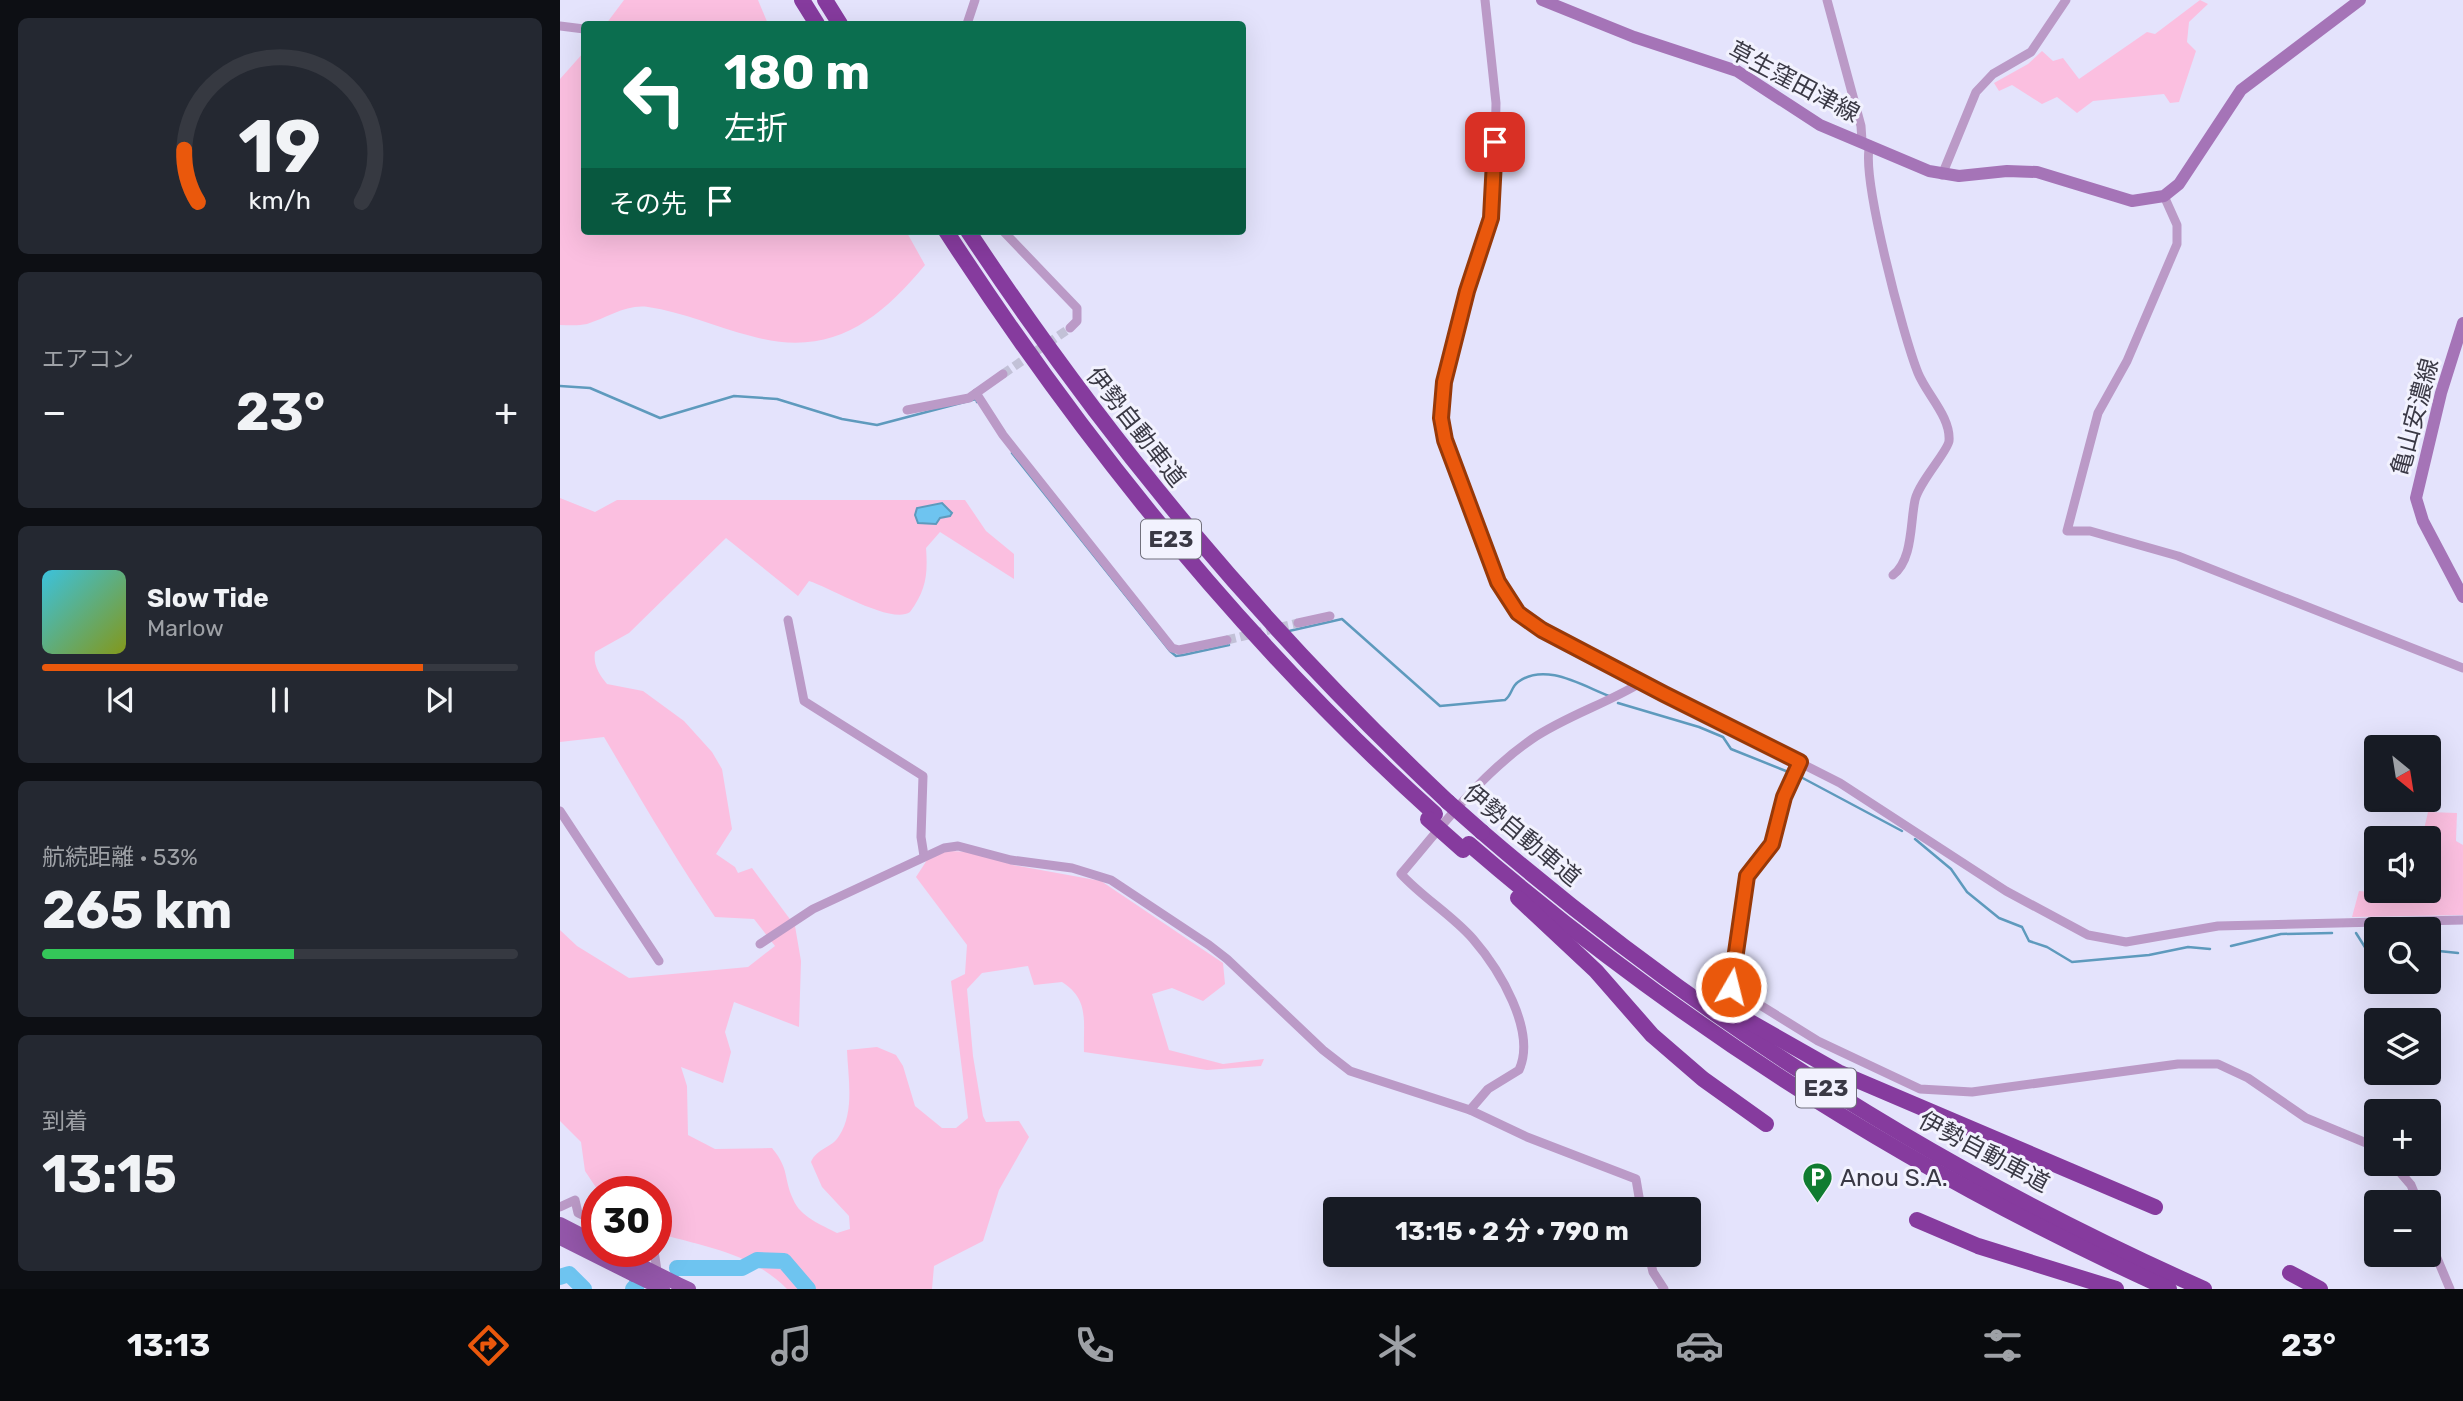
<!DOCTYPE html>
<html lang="ja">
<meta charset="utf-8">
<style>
:root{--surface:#171b24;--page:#242831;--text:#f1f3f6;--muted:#9ea1a6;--line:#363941;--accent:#ea580c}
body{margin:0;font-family:Rubik,"Noto Sans JP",sans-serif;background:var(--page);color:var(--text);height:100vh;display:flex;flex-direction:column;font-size:26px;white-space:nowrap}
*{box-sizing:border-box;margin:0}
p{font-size:23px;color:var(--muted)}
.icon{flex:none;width:38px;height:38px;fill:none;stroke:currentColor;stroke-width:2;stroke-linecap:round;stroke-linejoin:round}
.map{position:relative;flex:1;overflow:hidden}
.side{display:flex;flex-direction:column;gap:18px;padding:18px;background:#0d0f14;width:560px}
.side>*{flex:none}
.guide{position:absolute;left:21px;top:21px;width:665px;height:214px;border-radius:7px;box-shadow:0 7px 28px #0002;background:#0b6e4f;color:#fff;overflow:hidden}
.needle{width:46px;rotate:150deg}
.controls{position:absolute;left:1804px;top:735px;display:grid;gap:14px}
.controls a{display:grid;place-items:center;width:77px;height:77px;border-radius:7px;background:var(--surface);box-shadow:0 7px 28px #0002;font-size:35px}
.speed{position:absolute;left:21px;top:1176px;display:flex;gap:14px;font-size:35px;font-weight:700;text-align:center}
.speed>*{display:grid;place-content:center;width:91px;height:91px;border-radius:50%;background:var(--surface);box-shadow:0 7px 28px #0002;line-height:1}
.speed .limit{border:10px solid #d22;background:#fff;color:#111}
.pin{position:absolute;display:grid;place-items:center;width:60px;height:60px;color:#fff;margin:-30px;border-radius:14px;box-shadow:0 4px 10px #0006}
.me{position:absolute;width:77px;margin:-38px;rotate:8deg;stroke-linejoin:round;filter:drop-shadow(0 0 5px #0008)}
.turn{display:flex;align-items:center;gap:24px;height:147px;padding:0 28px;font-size:32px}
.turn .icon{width:91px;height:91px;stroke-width:2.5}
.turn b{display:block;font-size:49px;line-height:60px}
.then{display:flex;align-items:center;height:66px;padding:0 28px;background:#0003;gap:14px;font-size:26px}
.big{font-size:52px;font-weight:700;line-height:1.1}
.side .widget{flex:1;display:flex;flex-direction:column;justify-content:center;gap:10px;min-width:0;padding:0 24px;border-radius:10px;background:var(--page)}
.side .dial{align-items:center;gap:0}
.dial svg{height:182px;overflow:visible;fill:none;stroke:var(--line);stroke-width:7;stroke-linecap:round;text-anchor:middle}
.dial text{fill:var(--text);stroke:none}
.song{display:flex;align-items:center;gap:21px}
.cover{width:84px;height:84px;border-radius:10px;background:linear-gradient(135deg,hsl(190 70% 55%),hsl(70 70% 35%))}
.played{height:7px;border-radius:4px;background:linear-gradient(90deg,var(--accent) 80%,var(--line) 80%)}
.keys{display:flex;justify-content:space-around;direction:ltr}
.heat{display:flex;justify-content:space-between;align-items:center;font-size:38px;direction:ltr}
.charge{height:10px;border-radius:5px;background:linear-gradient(90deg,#34c759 53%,var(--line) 0)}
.trip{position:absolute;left:763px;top:1197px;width:378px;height:70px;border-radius:7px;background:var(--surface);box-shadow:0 7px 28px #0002;font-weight:700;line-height:70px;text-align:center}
.dock{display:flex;height:112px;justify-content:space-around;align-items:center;background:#090b0e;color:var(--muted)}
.dock .icon{width:49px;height:49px}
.dock .selected{color:var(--accent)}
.dock b{font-size:32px;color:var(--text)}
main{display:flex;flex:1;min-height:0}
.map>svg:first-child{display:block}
</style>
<main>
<section class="side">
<div class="widget dial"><svg viewBox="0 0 100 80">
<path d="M14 69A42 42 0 1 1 86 69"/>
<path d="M14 69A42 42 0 0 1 8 46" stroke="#ea580c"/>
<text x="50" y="56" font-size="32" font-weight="700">19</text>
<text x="50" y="72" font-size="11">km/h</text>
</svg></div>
<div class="widget"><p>エアコン</p>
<div class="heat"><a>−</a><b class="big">23°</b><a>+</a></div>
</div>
<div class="widget">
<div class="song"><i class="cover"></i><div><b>Slow Tide</b><p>Marlow</p></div></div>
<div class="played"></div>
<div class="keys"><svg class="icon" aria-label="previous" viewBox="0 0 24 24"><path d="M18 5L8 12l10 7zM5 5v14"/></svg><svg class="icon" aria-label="pause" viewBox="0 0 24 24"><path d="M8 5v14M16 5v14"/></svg><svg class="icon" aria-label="next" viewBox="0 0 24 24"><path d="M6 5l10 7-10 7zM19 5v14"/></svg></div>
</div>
<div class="widget"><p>航続距離 · 53%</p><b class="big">265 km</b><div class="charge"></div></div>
<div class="widget"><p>到着</p><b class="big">13:15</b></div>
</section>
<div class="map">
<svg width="1903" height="1289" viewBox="0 0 1903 1289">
<rect width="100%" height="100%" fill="#e4e3fc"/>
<g fill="#fbbfe0">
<path d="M64 0H198L208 24H46Z"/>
<path d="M1640 0 1648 4 1629 22 1627 42 1636 51 1619 102 1610 103 1604 94 1533 101 1517 113 1497 97 1482 104 1452 85 1439 91 1434 83 1468 64 1482 51 1493 61 1503 58 1519 79 1587 32 1595 34Z"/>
<path d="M24 52V231H346L365 265C317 323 269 358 191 336 156 327 123 312 88 307 66 304 47 318 27 324 18 326 8 325 0 325V79Z"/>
<path d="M0 498 35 512 57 500H405L426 531 454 554V579L380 532 366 548C368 575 366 590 350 612 332 625 271 588 249 581L238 596 166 538 69 633 35 652C33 665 39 674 47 684L83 691 124 721 152 752 162 769 172 829 156 854 175 867 178 873 192 868 235 926 241 961 239 1027 174 1002 165 1032 171 1052 163 1083 121 1067 127 1086 128 1135 155 1149 212 1148C230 1170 223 1177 233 1199 240 1217 262 1225 277 1233L290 1229 289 1216 262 1187 251 1162C257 1148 272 1148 279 1136 295 1112 288 1077 287 1050L317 1047 336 1055 343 1066 355 1106 382 1128H396L408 1118 391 981 405 974 407 945 356 877 367 860 387 851 415 852 453 865 541 881 663 963 665 984 643 1001 612 988 592 994 609 1050 663 1064 704 1059 701 1066 647 1070 524 1052C523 1021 530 1000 502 982L474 985 468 966 422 973 407 989 413 1056 423 1116 426 1122 459 1121 469 1137 439 1190 423 1241 374 1266 372 1289H227C192 1253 143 1246 96 1233V1192H39L25 1171 21 1142 0 1121V930L17 946 69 978 188 967 215 946 194 919 155 917C115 858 80 798 44 737L0 742Z"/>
<path d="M1868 812 1897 813 1896 841 1903 845V915L1792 917 1799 891 1847 896 1849 891H1869V838H1862Z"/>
</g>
<path fill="#6ec4f0" stroke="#5e9abd" stroke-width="2" d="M382 503 392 513 390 516 380 518 376 524 358 523 355 515 357 508Z"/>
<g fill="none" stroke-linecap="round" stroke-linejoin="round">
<g stroke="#5e9abd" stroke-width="2.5">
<path d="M0 386 30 388 100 418 174 396 217 399 282 419 317 425 416 399 417 402"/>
<path d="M452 453 610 651 616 656 623 655 669 645"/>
<path d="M729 631 782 619 880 706 945 700C952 695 951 687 958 682 985 662 1021 685 1049 696"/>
<path d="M1058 703 1139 727 1163 737 1171 749 1231 773"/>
<path d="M1237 775 1342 831"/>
<path d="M1355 839 1391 869 1407 892 1439 918 1462 927 1469 941 1487 947 1512 962 1589 955 1628 947 1650 949"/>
<path d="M1796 933 1808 952 1816 956"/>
<path d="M1671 946 1721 934 1772 933"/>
<path d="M1869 950 1898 953"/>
</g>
<g stroke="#6ec4f0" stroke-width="16">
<path d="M117 1268H182L197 1260 224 1261 248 1289"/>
<path d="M0 1277 9 1274 24 1289"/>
<path d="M73 1289 80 1281"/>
</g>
<g stroke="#c2c1d7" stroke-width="9" stroke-dasharray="9 4.5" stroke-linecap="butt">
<path d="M443 374 510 328"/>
<path d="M667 640 738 623"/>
</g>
<g stroke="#bb9ac7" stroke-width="9">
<path d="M925 0 936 103 934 197 929 229 907 291 884 382 881 418 892 461 938 582 958 613 982 630 1104 694 1280 783 1446 891 1528 935 1566 942 1658 926 1903 920"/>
<path d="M1267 0 1301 126 1302 141"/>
<path d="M407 24 415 0"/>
<path d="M0 26 24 29"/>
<path d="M1310 145C1300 174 1344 339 1358 373 1367 395 1391 417 1389 441 1388 451 1359 482 1355 500 1350 523 1353 560 1333 575"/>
<path d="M1382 175 1416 92 1433 74 1471 52 1506 0"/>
<path d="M1604 196 1617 225V244L1567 361 1538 413 1507 531H1530L1618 556 1903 668"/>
<path d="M443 231 517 308V321L510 328"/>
<path d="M416 393 443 435 612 648 619 650 667 640"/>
<path d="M347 410 409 398 443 374"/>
<path d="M228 620 244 701 363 776 361 837 364 856"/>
<path d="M738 623 770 616"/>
<path d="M1240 762 1224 797 1212 844 1187 876 1171 987 1258 1041 1360 1089 1412 1092 1618 1064H1658L1688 1078 1746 1118 1816 1147"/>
<path d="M0 811 99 961"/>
<path d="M200 944 253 909 384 848 398 846 451 860 512 868 551 880 649 945 667 959 763 1050 790 1071 910 1110 967 1137 1076 1179 1081 1209"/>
<path d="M910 1110 928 1089 959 1070C977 1031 939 969 913 939 892 915 863 898 841 874 882 826 920 775 972 739 1006 716 1046 704 1082 682"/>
<path d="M1833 1164 1851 1185 1858 1202"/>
<path d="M0 1207 15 1200 18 1213 37 1222"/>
<path d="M1869 1239 1890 1289"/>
<path d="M94 1251 98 1277"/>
<path d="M1089 1255 1093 1272 1104 1289"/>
</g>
<g stroke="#a574b7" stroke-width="12">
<path d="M982 0 1074 37 1177 71 1260 125 1369 171 1399 176 1447 171 1477 172 1572 201 1604 196 1619 184 1681 90 1800 0"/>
<path d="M1903 323 1881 393 1856 498 1863 521 1903 597"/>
</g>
<g stroke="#9457aa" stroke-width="14">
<path d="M0 1224 37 1243"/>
<path d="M0 1238 74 1275"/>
<path d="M53 1251 82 1266"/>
<path d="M116 1283 129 1289"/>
</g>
<g stroke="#863b9e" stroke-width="16">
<path d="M242 0 257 24"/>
<path d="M265 0 280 24"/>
<path d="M386 231C525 445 685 643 875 814"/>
<path d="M408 231C550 445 701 626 888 802"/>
<path d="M922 832C1139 1019 1382 1173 1644 1289"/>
<path d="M909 844C1120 1026 1355 1174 1609 1289"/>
<path d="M958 898 1036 971 1092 1035 1143 1079 1206 1124"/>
<path d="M1155 1002 1278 1072 1595 1207"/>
<path d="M1357 1220 1418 1246 1556 1289"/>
<path d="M1730 1273 1760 1289"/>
</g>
<g stroke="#9457aa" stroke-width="14">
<path d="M82 1266 116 1283"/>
<path d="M74 1275 103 1289"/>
</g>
<g stroke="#863b9e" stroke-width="16">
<path d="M888 802 922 832"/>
<path d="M868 819 903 850"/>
</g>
</g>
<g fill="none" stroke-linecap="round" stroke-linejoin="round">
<defs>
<path id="route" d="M935 142 931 218 907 291 884 382 881 418 885 440 938 582 958 613 982 630 1104 694 1240 762 1224 797 1212 844 1187 876 1171 987"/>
</defs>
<use href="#route" stroke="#983908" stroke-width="18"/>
<use href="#route" stroke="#ea580c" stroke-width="12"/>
</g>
<defs>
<symbol id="parking-pin" viewBox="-11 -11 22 30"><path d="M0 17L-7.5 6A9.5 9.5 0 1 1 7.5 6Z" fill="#107c30" stroke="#f2f2fe"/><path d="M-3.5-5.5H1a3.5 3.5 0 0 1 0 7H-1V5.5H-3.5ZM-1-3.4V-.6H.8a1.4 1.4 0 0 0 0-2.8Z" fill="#fff"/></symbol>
</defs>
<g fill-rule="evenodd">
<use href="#parking-pin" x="1240" y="1160" width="35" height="47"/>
</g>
<g text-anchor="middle" stroke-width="6" stroke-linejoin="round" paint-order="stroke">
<g fill="#f2f2fe" stroke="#71707c" stroke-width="2">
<rect x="581" y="519.5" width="60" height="39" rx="5"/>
<rect x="1236" y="1068.5" width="60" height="39" rx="5"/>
</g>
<g font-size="23" font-weight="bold" fill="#3a3945">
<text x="611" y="547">E23</text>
<text x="1266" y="1096">E23</text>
</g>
<g font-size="24" fill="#3a3945" stroke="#f2f2fe">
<text transform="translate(1234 82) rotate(28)" y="8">草生窪田津線</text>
<text transform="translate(1855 417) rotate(-75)" y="8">亀山安濃線</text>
<text transform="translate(576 427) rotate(52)" y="8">伊勢自動車道</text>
<text transform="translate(962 835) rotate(40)" y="8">伊勢自動車道</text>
<text transform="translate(1424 1152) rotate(28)" y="8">伊勢自動車道</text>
</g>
<g font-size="24" fill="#3a3945" stroke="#f2f2fe" text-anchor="start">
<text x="1280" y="1186">Anou S.A.</text>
</g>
</g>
</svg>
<div class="controls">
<a><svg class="needle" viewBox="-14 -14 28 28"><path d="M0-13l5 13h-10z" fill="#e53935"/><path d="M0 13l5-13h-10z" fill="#9ea1a6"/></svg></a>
<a><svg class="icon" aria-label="sound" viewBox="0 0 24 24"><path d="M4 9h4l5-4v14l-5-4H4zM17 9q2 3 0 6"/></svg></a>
<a><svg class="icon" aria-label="search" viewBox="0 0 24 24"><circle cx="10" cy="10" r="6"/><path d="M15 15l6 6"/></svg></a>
<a><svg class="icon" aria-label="layers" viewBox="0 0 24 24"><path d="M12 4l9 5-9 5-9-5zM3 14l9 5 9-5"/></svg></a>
<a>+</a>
<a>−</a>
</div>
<div class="speed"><div class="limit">30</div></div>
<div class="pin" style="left:935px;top:142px;background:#d93025"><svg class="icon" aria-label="arrive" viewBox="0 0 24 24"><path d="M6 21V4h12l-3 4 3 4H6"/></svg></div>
<svg class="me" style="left:1171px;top:987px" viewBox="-20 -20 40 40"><circle r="17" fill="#ea580c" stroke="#fff" stroke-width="3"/><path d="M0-11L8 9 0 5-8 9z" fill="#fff"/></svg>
<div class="trip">13:15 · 2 分 · 790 m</div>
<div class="guide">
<div class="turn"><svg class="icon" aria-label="left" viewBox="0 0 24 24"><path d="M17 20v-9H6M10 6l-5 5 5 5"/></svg><div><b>180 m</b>左折</div></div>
<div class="then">その先<svg class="icon" aria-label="arrive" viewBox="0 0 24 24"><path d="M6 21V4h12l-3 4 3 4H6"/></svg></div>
</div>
</div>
</main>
<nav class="dock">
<b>13:13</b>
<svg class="icon selected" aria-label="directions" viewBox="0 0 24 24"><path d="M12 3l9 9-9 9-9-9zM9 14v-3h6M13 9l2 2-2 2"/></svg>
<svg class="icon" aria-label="music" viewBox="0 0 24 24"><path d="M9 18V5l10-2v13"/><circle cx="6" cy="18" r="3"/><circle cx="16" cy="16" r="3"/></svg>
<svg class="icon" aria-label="phone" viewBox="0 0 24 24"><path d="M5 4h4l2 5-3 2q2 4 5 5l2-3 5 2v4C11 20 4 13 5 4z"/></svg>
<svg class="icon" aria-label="climate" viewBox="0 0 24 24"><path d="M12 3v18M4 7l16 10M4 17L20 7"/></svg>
<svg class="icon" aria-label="car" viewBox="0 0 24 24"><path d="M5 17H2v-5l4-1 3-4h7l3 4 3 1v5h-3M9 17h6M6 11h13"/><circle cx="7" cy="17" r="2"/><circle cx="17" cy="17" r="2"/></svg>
<svg class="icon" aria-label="filters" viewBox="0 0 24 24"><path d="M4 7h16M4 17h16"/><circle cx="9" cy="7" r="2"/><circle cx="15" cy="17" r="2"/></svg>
<b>23°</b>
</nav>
